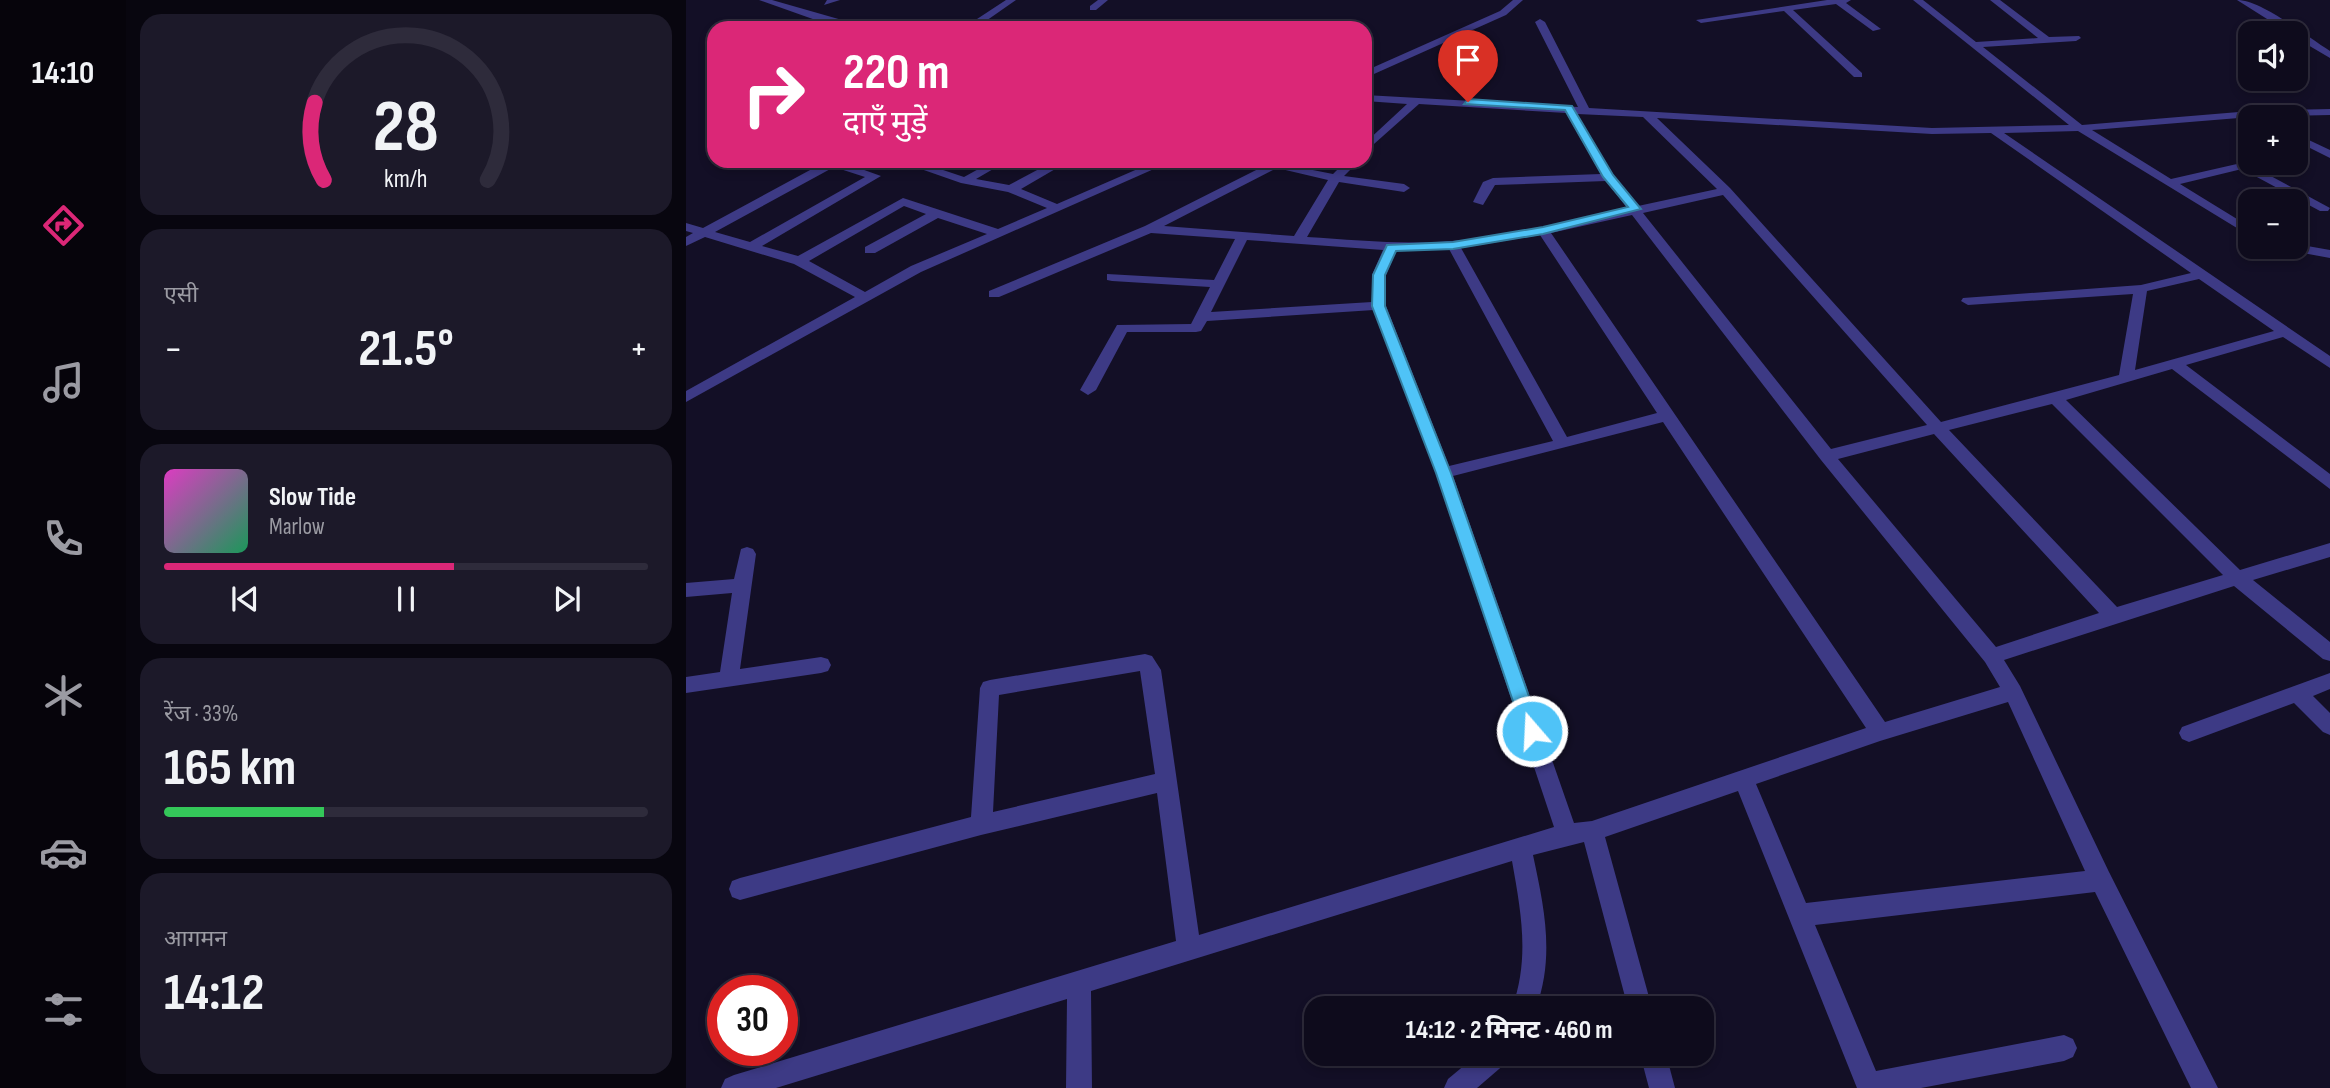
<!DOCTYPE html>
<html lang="hi">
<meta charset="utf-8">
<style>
:root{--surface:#0e0b1c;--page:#1c1929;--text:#f1f3f6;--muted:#9b9ba3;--line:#2e2b3b;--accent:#db2777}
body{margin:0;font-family:"Sofia Sans Condensed","Noto Sans Devanagari",sans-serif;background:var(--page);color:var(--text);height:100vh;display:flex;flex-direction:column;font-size:26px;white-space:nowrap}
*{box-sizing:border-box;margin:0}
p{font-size:23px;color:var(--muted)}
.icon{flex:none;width:38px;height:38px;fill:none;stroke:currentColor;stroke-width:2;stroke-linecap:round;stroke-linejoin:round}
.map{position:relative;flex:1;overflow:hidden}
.drawer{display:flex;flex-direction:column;gap:14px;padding:14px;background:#08060f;width:560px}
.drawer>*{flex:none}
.guide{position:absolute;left:21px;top:21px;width:665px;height:147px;border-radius:21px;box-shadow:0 4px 10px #0003,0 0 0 2px var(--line);background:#db2777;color:#fff;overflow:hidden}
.controls{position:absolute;left:1552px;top:21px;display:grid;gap:14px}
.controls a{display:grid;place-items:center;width:70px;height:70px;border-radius:14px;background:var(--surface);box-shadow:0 4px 10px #0003,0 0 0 2px var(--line);font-size:35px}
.speed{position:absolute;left:21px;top:975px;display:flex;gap:14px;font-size:35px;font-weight:700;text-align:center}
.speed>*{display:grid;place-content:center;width:91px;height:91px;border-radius:50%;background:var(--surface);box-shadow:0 4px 10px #0003,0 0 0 2px var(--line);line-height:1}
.speed .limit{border:10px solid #d22;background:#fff;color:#111}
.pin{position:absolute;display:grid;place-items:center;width:60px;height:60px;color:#fff;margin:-72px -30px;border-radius:50% 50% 50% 0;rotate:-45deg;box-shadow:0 0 7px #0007}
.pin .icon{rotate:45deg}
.me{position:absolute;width:77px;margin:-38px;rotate:341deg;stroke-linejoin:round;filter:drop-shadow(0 0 5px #0008)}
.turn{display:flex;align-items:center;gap:24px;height:147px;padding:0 21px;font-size:32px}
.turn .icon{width:91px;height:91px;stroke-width:2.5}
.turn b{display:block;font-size:49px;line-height:60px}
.big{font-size:52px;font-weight:700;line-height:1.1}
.drawer .card{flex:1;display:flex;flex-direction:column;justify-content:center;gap:10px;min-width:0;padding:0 24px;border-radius:21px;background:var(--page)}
.drawer .dial{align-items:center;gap:0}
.dial svg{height:182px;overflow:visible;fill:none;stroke:var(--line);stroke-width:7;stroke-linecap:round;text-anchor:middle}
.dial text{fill:var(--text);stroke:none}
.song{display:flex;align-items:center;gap:21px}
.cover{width:84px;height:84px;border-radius:10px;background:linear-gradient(135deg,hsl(310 70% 55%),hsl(150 70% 35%))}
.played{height:7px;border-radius:4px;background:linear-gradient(90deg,var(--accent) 60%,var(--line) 60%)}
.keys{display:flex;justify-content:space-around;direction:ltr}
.heat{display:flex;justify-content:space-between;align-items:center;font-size:38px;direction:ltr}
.charge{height:10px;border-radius:5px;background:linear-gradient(90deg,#34c759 33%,var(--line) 0)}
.trip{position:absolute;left:618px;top:996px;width:410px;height:70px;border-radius:21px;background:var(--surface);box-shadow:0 4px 10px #0003,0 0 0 2px var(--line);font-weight:700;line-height:70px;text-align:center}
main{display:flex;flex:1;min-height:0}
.tabs{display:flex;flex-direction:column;width:126px;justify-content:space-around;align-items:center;background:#06040b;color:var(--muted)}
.tabs .icon{width:49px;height:49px}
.tabs .current{color:var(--accent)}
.tabs b{font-size:32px;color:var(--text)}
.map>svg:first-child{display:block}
</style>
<main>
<nav class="tabs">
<b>14:10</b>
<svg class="icon current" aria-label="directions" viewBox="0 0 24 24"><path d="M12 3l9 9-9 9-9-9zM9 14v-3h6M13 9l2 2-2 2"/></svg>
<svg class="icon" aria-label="music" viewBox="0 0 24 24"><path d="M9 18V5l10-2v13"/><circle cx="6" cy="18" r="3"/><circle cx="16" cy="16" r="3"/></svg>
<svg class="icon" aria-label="phone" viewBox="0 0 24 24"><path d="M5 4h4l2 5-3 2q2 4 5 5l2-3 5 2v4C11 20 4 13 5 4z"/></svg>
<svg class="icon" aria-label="climate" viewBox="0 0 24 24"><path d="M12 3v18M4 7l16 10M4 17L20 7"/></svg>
<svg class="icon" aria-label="car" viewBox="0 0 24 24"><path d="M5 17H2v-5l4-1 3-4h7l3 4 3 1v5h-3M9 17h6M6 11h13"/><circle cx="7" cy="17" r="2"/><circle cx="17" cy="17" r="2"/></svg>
<svg class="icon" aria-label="filters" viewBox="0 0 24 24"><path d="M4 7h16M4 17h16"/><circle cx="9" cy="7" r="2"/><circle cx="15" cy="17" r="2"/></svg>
</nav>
<section class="drawer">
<div class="card dial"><svg viewBox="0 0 100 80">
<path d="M14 69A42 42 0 1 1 86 69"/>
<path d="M14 69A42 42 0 0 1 10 35" stroke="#db2777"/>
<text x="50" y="56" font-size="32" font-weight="700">28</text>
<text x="50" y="72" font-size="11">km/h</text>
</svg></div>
<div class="card"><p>एसी</p>
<div class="heat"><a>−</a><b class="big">21.5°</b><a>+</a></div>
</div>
<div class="card">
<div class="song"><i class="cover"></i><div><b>Slow Tide</b><p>Marlow</p></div></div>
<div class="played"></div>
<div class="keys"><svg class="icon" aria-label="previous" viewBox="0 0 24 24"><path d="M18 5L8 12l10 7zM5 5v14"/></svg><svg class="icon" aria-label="pause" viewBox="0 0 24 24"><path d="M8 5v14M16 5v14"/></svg><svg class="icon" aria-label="next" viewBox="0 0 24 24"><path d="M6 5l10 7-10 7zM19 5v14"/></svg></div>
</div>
<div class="card"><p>रेंज · 33%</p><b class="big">165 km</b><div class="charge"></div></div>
<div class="card"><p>आगमन</p><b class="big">14:12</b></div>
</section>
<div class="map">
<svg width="1644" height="1088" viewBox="0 0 1644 1088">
<rect width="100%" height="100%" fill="#130f26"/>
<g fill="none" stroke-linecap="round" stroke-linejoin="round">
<g fill="#3d3a85" fill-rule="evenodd">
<path d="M73 0H86L184 28 138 23Z"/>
<path d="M141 0H154L138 5Z"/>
<path d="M320 0H330L297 23H291V19Z"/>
<path d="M412 0H422L410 10H404V6Z"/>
<path d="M827 0H837L820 15 679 78V71L814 11Z"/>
<path d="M1141 0H1165L1160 3 1195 29 1187 31 1150 4 1107 10 1176 73V77H1168L1098 11 1015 23 1010 20Z"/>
<path d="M1227 0H1237L1290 42 1352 38 1304 0H1314L1363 37 1393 36 1395 38 1390 41 1297 47 1396 125 1565 111 1644 109V115L1565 117 1406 130 1485 179 1564 161 1575 163 1568 167 1644 208 1642 211H1634L1556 169 1494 184 1564 227V236L1392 131 1318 133 1644 356V368L1597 337 1500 365 1644 474V489L1486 369 1380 400 1554 570 1644 543V557L1567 580 1644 642V661L1637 659 1548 586 1318 660 1334 686 1423 872 1532 1088H1505L1409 892 1129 925 1190 1071 1378 1035 1387 1039 1391 1048 1387 1057 1378 1061 1235 1088H1171L1052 791 919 837 966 1008H942L898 842 847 855C858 907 869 956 850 1008H826C844 958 835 912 826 861L405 991 406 1088H380L381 999 90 1088H35L39 1079 48 1075 490 941 471 793 295 835 54 900 46 897 43 889 46 881 54 878 285 817 294 688 297 682 304 680 459 654 466 656 475 670 513 935 868 827 750 473 688 310 521 321 515 331 510 332H441L410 390 402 395 394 390 431 325 505 324 524 287 426 281 421 280V274L528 280 549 239 465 233 313 297H303V291L459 226 586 162 647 174 660 161H673L658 176 718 184 724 188 718 192 653 182 621 237C669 240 718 245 766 241 825 236 884 221 942 209L920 181 809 185 797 205 787 202 797 182 807 178 915 174 880 113 733 104 679 152V143L721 104 679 101V95L892 107 849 22 854 19 859 22 903 108 1246 128 1383 125ZM891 114 957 117 1031 189 952 206 928 176ZM971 118 1246 134 1305 133 1505 273 1455 285 1277 298 1275 301 1282 305 1447 294 1433 375 1255 422 1044 188ZM591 168 642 180 608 236 478 226ZM1037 195 1241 425 1145 449 957 213ZM946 215 1135 460 1299 662 1314 687 1199 722 865 233ZM854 235 971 413 881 437 775 248ZM561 240 697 250 686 275V302L525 312ZM763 249 867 441 763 466 700 306V275L710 251ZM1513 279 1588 331 1449 370 1461 291ZM1366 404 1537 575 1431 607 1263 430ZM977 422 1180 728 906 821 888 823 767 476ZM1248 434 1413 613 1310 647 1152 459ZM454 671 469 774 307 812 313 695ZM1322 702 1399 871 1120 903 1070 784 1194 741Z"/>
<path d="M1551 0C1576 0 1621 37 1644 51V58L1610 38V33H1603Z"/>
<path d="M1610 134 1644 150V158L1610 141Z"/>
<path d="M135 161H153L195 176 76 246 112 256 217 198 312 229 361 208 322 192 275 183 212 161H230L278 177 307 161H321L290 179 323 185 368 161H383L335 189 371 204 470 161H486L235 272 0 402V391L169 297 108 264 19 237 0 246V237L7 233 0 231V223L17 228 137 163ZM148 167 179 177 64 242 29 232ZM218 206 240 214 179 247V253H189L252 218 301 234 225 266 179 292 123 261Z"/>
<path d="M1610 244 1644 250V258L1606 251 1600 247H1610Z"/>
<path d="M61 547 67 549 70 554 54 669 135 657 142 659 145 665 142 671 135 673 0 693V677L34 672 46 593 0 597V583L48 579 55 549Z"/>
<path d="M1644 673V689L1627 696 1644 713V735L1637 732 1608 703 1503 742 1496 739 1493 733 1496 727Z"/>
<path d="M792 1054H824L820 1063 791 1088H758L762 1079Z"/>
<path d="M954 1054H980L989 1088H963Z"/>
</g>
</g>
<path fill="#4fc3f7" stroke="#337fa1" stroke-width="2" d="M782 99 886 106 927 175 955 209 857 234 767 249 710 251 699 275V306L765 473 855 731 853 737 846 739 839 737 837 731 750 473 686 306 687 275 701 245 767 242 857 227 942 207 917 177 879 110 778 104Z"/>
</svg>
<div class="controls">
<a><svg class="icon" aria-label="sound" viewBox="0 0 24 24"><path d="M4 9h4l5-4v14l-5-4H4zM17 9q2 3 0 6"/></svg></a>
<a>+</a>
<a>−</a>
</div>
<div class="speed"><div class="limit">30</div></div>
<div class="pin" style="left:782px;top:102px;background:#d93025"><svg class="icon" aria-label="arrive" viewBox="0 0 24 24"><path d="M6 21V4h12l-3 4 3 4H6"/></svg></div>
<svg class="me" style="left:846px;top:731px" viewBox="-20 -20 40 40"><circle r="17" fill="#4fc3f7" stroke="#fff" stroke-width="3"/><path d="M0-11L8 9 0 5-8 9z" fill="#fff"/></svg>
<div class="trip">14:12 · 2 मिनट · 460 m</div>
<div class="guide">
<div class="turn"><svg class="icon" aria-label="right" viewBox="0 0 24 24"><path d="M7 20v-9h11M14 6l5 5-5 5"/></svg><div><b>220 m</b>दाएँ मुड़ें</div></div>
</div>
</div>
</main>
